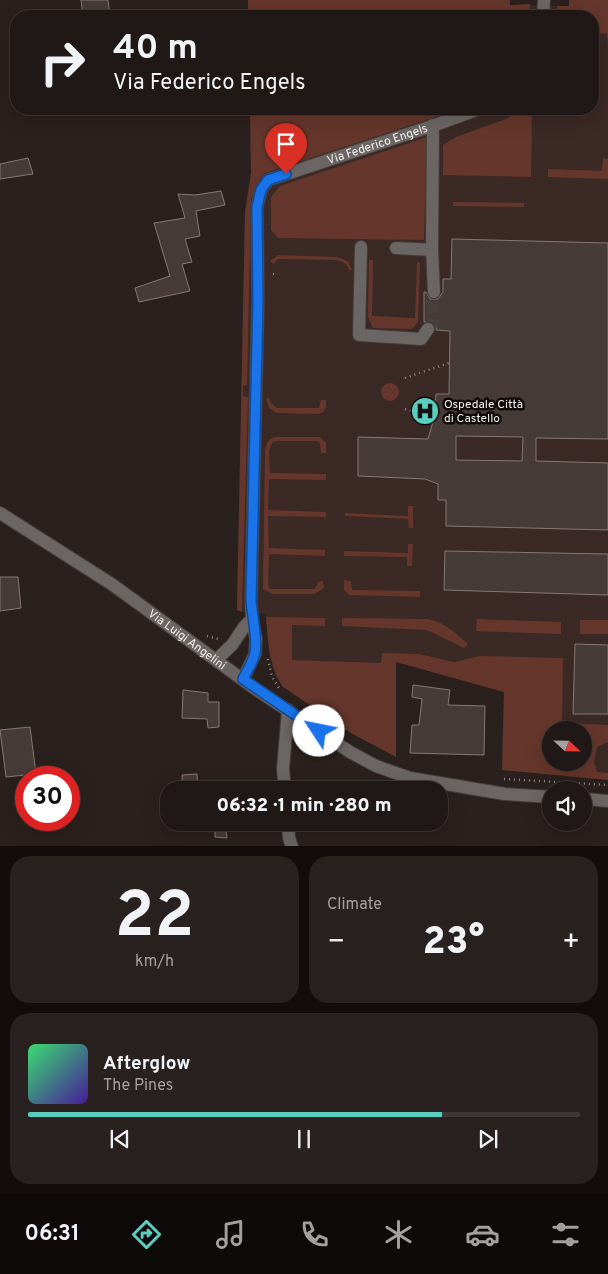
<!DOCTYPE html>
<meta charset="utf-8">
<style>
:root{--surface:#201816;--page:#28211f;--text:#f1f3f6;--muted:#a2a0a1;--line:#3d3735;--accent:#59cebe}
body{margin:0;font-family:Overpass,sans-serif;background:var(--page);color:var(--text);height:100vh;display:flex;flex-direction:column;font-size:19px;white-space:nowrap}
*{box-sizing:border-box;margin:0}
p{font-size:16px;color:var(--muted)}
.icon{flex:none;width:28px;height:28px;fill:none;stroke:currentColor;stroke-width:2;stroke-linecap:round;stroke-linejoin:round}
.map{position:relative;height:846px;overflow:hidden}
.drawer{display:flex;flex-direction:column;gap:10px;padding:10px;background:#120d0c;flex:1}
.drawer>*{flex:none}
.top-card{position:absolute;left:10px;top:10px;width:589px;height:105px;border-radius:20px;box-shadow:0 5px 20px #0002,0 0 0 1px var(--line);background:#201816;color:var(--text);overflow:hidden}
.needle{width:32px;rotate:112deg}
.controls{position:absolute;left:542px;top:721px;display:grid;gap:10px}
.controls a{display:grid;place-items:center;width:50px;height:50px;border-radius:50%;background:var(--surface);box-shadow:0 5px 20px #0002,0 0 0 1px var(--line);font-size:25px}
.speed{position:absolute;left:15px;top:766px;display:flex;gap:10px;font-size:25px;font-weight:700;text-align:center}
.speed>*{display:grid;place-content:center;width:65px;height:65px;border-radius:50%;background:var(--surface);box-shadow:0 5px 20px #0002,0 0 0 1px var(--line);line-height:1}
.speed .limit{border:8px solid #d22;background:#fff;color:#111}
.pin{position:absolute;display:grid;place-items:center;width:42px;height:42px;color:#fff;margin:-51px -21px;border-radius:50% 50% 50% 0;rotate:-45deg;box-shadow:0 0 5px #0007}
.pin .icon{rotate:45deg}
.me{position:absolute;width:55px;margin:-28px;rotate:304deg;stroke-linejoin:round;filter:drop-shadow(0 0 4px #0008)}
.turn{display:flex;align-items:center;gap:18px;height:105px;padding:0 20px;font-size:22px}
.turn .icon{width:65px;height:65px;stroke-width:2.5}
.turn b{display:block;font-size:35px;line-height:42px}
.big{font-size:38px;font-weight:800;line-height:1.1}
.drawer .card{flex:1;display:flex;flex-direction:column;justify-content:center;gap:8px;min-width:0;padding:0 18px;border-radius:20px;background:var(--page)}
.drawer .dial{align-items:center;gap:0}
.dial b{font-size:65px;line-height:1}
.song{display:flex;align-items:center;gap:15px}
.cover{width:60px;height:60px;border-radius:8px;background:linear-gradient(135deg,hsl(140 70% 55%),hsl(260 70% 35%))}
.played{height:5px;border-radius:2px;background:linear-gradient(90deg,var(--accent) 75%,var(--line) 75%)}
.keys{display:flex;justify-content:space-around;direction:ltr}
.heat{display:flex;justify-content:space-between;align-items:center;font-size:28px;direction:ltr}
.drawer .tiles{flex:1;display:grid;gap:10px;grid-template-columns:1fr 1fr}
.card:last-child{grid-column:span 2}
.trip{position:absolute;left:160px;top:781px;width:288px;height:50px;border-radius:20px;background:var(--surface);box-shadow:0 5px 20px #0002,0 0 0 1px var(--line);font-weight:800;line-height:50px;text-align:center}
.dock{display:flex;height:80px;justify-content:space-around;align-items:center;background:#0d0a09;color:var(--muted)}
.dock .icon{width:35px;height:35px}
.dock .active{color:var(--accent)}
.dock b{font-size:22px;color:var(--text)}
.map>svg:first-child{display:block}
</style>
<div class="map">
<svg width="608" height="847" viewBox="0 0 608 847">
<rect width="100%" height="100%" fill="#2a201d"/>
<path fill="#3a2925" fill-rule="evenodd" d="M248 0H510V5L569 6V0H608V780L502 770 504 692 396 662V757L351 733 283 687 275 676 269 654 266 614 242 612 237 610 245 212 251 173 250 109H592V16H248ZM551 730H584V762H551Z"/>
<g fill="#65362c" fill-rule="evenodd">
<path d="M248 0H510V5L530 4 529 16H248Z"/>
<path d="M569 0H608V45L607 34 593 33 592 16H557V6H569Z"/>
<path d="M250 109H460L265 173C257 182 254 188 251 200L247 385 243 386V396L248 397 242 612 237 610 245 212 251 173Z"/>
<path d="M521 109H532L531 177 443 175V145L456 137 506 119Z"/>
<path d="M427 137 424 240 278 238 271 230V197L280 186Z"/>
<path d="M603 158 608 159V179L548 177V169L602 171Z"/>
<path d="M453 202 524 203V207L453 206Z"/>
<path d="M278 255 336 257 348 261 352 270H349C346 263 343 261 335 260L278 259 274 264 270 261Z"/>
<path d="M369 260H373L372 316 415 318 417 262 420 263 418 322 412 329 373 328 368 317Z"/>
<circle cx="390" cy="392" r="9"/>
<path d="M269 397 271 403 277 408H319L321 400H326V407L323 412 318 414 277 413 269 408 266 399Z"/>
<path d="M275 437H320L326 443V453H321L320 444 318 441H276L272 443 269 451 270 473 326 474V480L269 479 268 510 326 512V517L268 516 269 548 325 550V556L269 554 268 586 270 589H315L318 582 323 581 324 588 314 594H272L263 589 265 450C267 442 268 439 275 437Z"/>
<path d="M408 506H413V528H409L408 519 345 516V513L408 516Z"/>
<path d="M408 544H413L412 566H407V557L344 556V551L408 553Z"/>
<path d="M344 580 351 581 352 590 420 591V597L349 595 344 590Z"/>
<path d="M266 617 325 618V626L292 625V660L381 663 382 653 419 654 454 662 480 656 563 658 562 723 608 725V742L597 747 594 762 597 772 608 773V780L502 770 504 692 396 662V757L351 733 283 687C269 665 268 642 266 617ZM551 730H584V762H551Z"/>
<path d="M342 618 428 619C445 622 455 633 468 644L464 648 427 630 342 626Z"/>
<path d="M477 619 561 622V634L476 631Z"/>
<rect x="580" y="620" width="28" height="14"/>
</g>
<g fill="#473b38" stroke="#857875" fill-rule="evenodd">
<path d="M81 0H108L110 16H83Z"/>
<path d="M28 158 33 174 0 179V164Z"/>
<path d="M221 191 225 205 196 211 200 236 185 239 192 262 182 264 190 291 139 302 135 288 170 276 154 223 185 218 178 194 195 195Z"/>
<path d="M452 239 608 243V439L536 438V461L608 463V530L446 526V500H438V484L425 479 358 476V437L428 439 435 415 436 394H449L450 331 436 330V326L432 322H424V292H426L430 299H438L443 292V279H451ZM456 436 523 437 522 461 456 460Z"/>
<path d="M445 551 608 554V595L444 590Z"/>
<path d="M0 577H18L21 608 0 611Z"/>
<path d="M575 644 608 645V714H573Z"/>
<path d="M413 685 450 690 448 705 485 706 484 755 410 753 412 725H419L422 699 412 697Z"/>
<path d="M183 690 208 693V702H219V727L208 728 207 719 182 718Z"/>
<path d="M30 727 36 774 6 777 0 730Z"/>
<path d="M197 774 198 790H183L182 775Z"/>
<path d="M215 822H225L227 838 215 837Z"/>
</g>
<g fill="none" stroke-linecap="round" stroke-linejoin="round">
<path stroke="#483f3c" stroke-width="12" stroke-dasharray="12 6" stroke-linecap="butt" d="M428 329 433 322 434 292"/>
<defs>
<g id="minor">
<path d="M543 16 544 0"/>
<path d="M433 125 432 250 434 292"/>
<path d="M361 247 359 335 421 339 428 329"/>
<path d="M396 248 432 250"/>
<path id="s1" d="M0 513 113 585 254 688 350 752 376 766 410 778 505 794 551 797"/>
<path d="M216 660 232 645 244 627 252 619"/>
<path id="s2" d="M243 679 255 654 256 639 252 619 251 600 258 301 257 207 261 190 268 180 438 124 479 109"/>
<path d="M285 790 283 769 288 710"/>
<path d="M584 799 608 801"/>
<path d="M288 822 289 838 292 847"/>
</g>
</defs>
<use href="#minor" stroke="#463d3a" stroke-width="14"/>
<g stroke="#938a88" stroke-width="2.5" stroke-dasharray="1 4" stroke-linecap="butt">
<path d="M273 274 278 275"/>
<path d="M405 378 449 363"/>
<path d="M405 409C415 413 425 411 435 415"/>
<path d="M207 636 219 639"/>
<path d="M268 659 272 677 279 688"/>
<path d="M504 779 608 785"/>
</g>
<use href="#minor" stroke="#6b6664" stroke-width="12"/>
</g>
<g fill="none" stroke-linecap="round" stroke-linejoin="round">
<defs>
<path id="route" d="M286 174 268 180 261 190 257 207 258 301 251 600C252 616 258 639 255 653 253 662 247 671 243 679L319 731"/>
</defs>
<use href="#route" stroke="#114b97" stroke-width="12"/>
<use href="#route" stroke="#1a73e8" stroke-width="9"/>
</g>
<defs>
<symbol id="hospital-disc" viewBox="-11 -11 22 22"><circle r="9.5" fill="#59cebe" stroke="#0f0b0a"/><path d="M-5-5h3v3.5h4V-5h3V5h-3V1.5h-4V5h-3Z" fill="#111"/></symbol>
</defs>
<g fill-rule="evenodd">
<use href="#hospital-disc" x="409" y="395" width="32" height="32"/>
</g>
<g text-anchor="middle" stroke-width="5" stroke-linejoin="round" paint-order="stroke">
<g font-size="12" fill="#f5eeec" stroke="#0f0b0a">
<text dy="4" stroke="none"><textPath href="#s2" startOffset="620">Via Federico Engels</textPath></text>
<text dy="4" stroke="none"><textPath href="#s1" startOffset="226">Via Luigi Angelini</textPath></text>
</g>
<g font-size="12" fill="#f5eeec" stroke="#0f0b0a" text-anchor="start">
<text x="444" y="408">Ospedale Città<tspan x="444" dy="14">di Castello</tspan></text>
</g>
</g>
</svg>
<div class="controls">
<a><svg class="needle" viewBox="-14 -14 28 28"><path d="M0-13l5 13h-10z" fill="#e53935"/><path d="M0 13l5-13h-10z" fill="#a2a0a1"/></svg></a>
<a><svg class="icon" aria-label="sound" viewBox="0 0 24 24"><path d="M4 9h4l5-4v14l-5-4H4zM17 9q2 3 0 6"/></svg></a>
</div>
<div class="speed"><div class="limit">30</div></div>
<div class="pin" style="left:286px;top:174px;background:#d93025"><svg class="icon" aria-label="arrive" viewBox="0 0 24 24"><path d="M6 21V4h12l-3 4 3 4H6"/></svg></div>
<svg class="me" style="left:319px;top:731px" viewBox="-20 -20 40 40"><circle r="19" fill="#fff"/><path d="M0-13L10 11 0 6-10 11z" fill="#1a73e8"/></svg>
<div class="trip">06:32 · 1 min · 280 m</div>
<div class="top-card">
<div class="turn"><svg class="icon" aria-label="right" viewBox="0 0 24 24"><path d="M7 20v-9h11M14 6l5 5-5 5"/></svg><div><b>40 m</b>Via Federico Engels</div></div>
</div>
</div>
<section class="drawer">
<div class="tiles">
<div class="card dial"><b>22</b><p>km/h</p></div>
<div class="card"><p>Climate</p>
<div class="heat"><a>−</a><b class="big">23°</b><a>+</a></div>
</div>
<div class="card">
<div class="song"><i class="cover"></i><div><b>Afterglow</b><p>The Pines</p></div></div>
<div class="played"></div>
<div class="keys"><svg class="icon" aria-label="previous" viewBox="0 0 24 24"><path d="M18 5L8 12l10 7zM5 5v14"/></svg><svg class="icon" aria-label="pause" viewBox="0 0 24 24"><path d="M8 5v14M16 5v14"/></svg><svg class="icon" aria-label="next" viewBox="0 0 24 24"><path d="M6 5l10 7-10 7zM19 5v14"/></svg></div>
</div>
</div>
</section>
<nav class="dock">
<b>06:31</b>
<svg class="icon active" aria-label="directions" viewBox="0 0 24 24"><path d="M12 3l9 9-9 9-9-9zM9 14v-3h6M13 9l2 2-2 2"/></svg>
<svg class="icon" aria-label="music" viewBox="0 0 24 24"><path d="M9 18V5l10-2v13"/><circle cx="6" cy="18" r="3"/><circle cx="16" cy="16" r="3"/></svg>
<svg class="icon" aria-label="phone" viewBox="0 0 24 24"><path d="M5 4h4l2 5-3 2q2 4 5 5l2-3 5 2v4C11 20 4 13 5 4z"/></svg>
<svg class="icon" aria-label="climate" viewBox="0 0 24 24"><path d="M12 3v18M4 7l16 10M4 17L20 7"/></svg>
<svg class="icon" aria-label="car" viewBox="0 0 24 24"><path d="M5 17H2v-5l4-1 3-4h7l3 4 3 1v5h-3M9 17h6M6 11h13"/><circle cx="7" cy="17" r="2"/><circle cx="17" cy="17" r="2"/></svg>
<svg class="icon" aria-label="filters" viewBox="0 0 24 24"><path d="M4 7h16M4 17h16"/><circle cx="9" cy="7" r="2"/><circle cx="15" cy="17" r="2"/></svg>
</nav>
